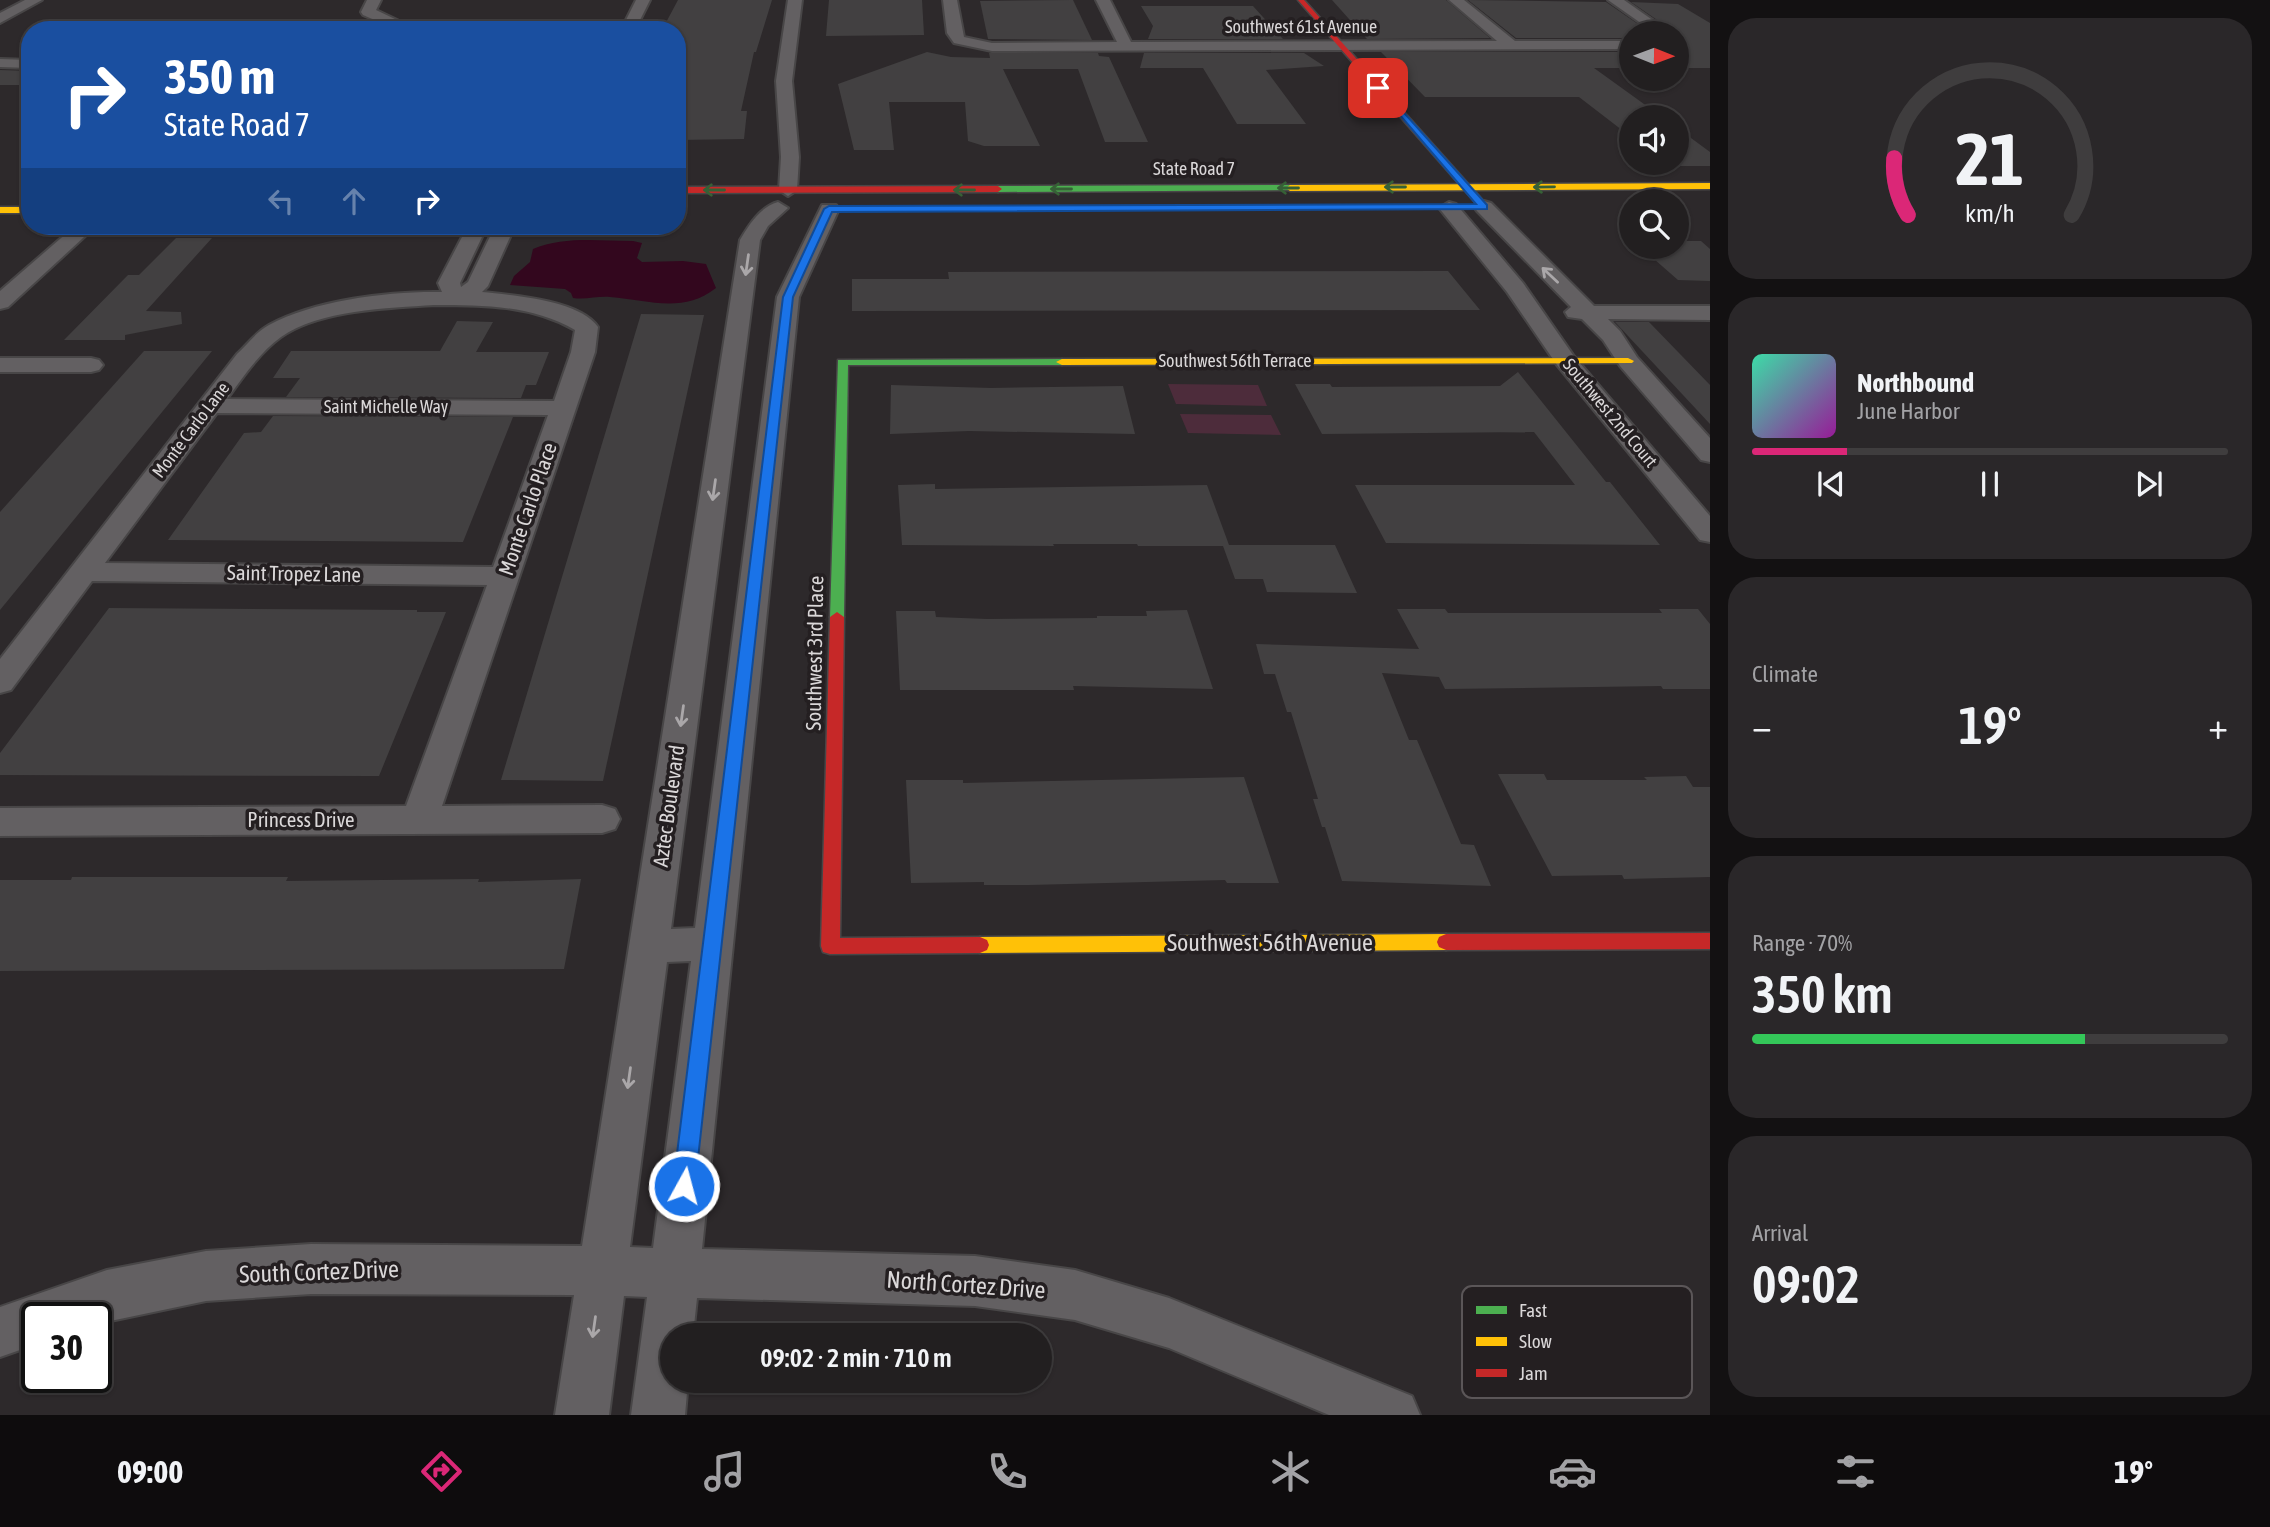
<!DOCTYPE html>
<meta charset="utf-8">
<style>
:root{--surface:#221f20;--page:#2a2729;--text:#f1f3f6;--muted:#a2a2a5;--line:#3f3d3e;--accent:#db2777}
body{margin:0;font-family:"Asap Condensed",sans-serif;background:var(--page);color:var(--text);height:100vh;display:flex;flex-direction:column;font-size:26px;white-space:nowrap}
*{box-sizing:border-box;margin:0}
p{font-size:23px;color:var(--muted)}
.icon{flex:none;width:38px;height:38px;fill:none;stroke:currentColor;stroke-width:2;stroke-linecap:round;stroke-linejoin:round}
.map{position:relative;flex:1;overflow:hidden}
.sheet{display:flex;flex-direction:column;gap:18px;padding:18px;background:#131112;width:560px}
.sheet>*{flex:none}
.top-card{position:absolute;left:21px;top:21px;width:665px;height:214px;border-radius:28px;box-shadow:0 2px 5px #0004,0 0 0 2px var(--line);background:#1a4fa0;color:#fff;overflow:hidden}
.needle{width:46px;rotate:91deg}
.tools{position:absolute;left:1619px;top:21px;display:grid;gap:14px}
.tools a{display:grid;place-items:center;width:70px;height:70px;border-radius:50%;background:var(--surface);box-shadow:0 2px 5px #0004,0 0 0 2px var(--line);font-size:35px}
.speed{position:absolute;left:21px;top:1302px;display:flex;gap:14px;font-size:35px;font-weight:700;text-align:center}
.speed>*{display:grid;place-content:center;width:91px;height:91px;border-radius:50%;background:var(--surface);box-shadow:0 2px 5px #0004,0 0 0 2px var(--line);line-height:1}
.speed .limit{border:4px solid #111;border-radius:10px;background:#fff;color:#111}
.pin{position:absolute;display:grid;place-items:center;width:60px;height:60px;color:#fff;margin:-30px;border-radius:14px;box-shadow:0 4px 10px #0006}
.me{position:absolute;width:77px;margin:-38px;rotate:7deg;stroke-linejoin:round;filter:drop-shadow(0 0 5px #0008)}
.turn{display:flex;align-items:center;gap:24px;height:147px;padding:0 28px;font-size:32px}
.turn .icon{width:91px;height:91px;stroke-width:2.5}
.turn b{display:block;font-size:49px;line-height:60px}
.lanes{display:flex;align-items:center;height:66px;padding:0 28px;background:#0003;justify-content:center;gap:35px;direction:ltr}
.lanes .off{opacity:.35}
.big{font-size:52px;font-weight:600;line-height:1.1}
.sheet .card{flex:1;display:flex;flex-direction:column;justify-content:center;gap:10px;min-width:0;padding:0 24px;border-radius:28px;background:var(--page)}
.sheet .dial{align-items:center;gap:0}
.dial svg{height:182px;overflow:visible;fill:none;stroke:var(--line);stroke-width:7;stroke-linecap:round;text-anchor:middle}
.dial text{fill:var(--text);stroke:none}
.song{display:flex;align-items:center;gap:21px}
.cover{width:84px;height:84px;border-radius:10px;background:linear-gradient(135deg,hsl(160 70% 55%),hsl(300 70% 35%))}
.played{height:7px;border-radius:4px;background:linear-gradient(90deg,var(--accent) 20%,var(--line) 20%)}
.keys{display:flex;justify-content:space-around;direction:ltr}
.heat{display:flex;justify-content:space-between;align-items:center;font-size:38px;direction:ltr}
.charge{height:10px;border-radius:5px;background:linear-gradient(90deg,#34c759 70%,var(--line) 0)}
.trip{position:absolute;left:660px;top:1323px;width:392px;height:70px;border-radius:35px;background:var(--surface);box-shadow:0 2px 5px #0004,0 0 0 2px var(--line);font-weight:600;line-height:70px;text-align:center}
.tabs{display:flex;height:112px;justify-content:space-around;align-items:center;background:#0e0c0d;color:var(--muted)}
.tabs .icon{width:49px;height:49px}
.tabs .selected{color:var(--accent)}
.tabs b{font-size:32px;color:var(--text)}
main{display:flex;flex:1;min-height:0}
.map>svg:first-child{display:block}
</style>
<main>
<div class="map">
<svg width="1710" height="1415" viewBox="0 0 1710 1415">
<rect width="100%" height="100%" fill="#2d292b"/>
<g fill="#4d2c3b">
<path d="M1168 384 1258 385 1267 406 1176 404Z"/>
<path d="M1180 414 1271 415 1281 435 1188 433Z"/>
</g>
<path fill="#33071e" d="M633 241 642 243 637 258 642 262 683 261 706 264 716 288C683 314 648 300 610 297 597 296 586 300 573 298L571 293 565 289 510 285 514 276 530 262 533 249C563 236 600 241 633 241Z"/>
<g fill="#424041">
<path d="M678 0H772L756 52H754L741 111H747L744 139 677 140V30H662Z"/>
<path d="M829 0H922L924 35 826 36Z"/>
<path d="M1073 0 1092 40 988 39 980 1Z"/>
<path d="M1332 0H1446L1490 38 1367 39Z"/>
<path d="M1468 0 1606 2 1651 33H1631V38H1516Z"/>
<path d="M1631 2 1678 4 1710 23V68H1676V33Z"/>
<path d="M1141 6H1253L1283 39H1148L1153 26Z"/>
<path d="M927 52 951 57 990 58 989 53H1098L1099 56 1109 57 1148 142H1105L1078 69H1003L1040 146H984L968 141 965 102H889L894 150H854L838 84Z"/>
<path d="M1381 52H1631V68H1594L1662 117H1631V137L1579 97H1425Z"/>
<path d="M1144 53H1304L1324 66 1266 70 1306 124H1237L1203 68H1140Z"/>
<path d="M0 70 30 71V85H0Z"/>
<path d="M1676 127 1710 152V166H1669L1665 163H1676Z"/>
<path d="M176 238H212L146 311 181 312 182 324 125 335V340H64L128 275H139Z"/>
<path d="M1676 241H1701L1710 249V281L1678 280 1646 252H1676Z"/>
<path d="M1448 271 1480 310 852 311V279H949L948 272Z"/>
<path d="M641 314 704 315 603 781 501 780Z"/>
<path d="M457 321 493 322 476 352H549L536 385H526L521 398 286 397 300 378H273L291 351H440Z"/>
<path d="M1615 322H1649L1710 385V424Z"/>
<path d="M144 351H212L0 610V512Z"/>
<path d="M1518 372 1606 482H1610L1660 545 1386 543 1355 485H1575L1534 432 1322 434 1295 384H1330L1332 387 1500 386Z"/>
<path d="M891 385 991 388 1123 386 1135 434 969 431 890 434Z"/>
<path d="M273 416 513 417 463 542 168 540 244 433 261 432Z"/>
<path d="M935 484V489L1207 485 1229 545H1335L1357 593 1267 592 1263 579H1235L1223 546H1138L1137 544H1053L1054 546 902 545 898 485Z"/>
<path d="M109 608 417 610V612H446L379 776 0 775V753Z"/>
<path d="M1397 609H1445L1448 613H1662L1659 609H1698L1710 624V689H1663L1661 686 1445 689 1439 677 1382 673 1409 740H1417L1461 844 1474 845 1491 886 1342 881 1325 827H1322L1313 799H1318L1291 712H1287L1275 674H1264L1256 644 1419 649Z"/>
<path d="M1187 610 1213 689 1073 686 1074 690H900L896 611H935L936 617 987 619 1097 618V616H1147L1146 611Z"/>
<path d="M1498 774H1544L1547 780H1647L1644 777 1686 776 1693 787H1710V877L1624 879 1622 875 1552 876Z"/>
<path d="M1244 777 1279 883H1227L1225 880 1029 885H984V882L911 883 906 780H963V783Z"/>
<path d="M72 877H288L286 881 479 879 478 882 581 879 564 969 0 971V880H71Z"/>
</g>
<g fill="none" stroke-linecap="round" stroke-linejoin="round">
<defs>
<g id="street">
<path d="M25 0H42L0 23V13Z"/>
<path d="M367 0H381L376 10 418 30H398L363 15 361 12Z"/>
<path d="M636 0H650L635 30H621Z"/>
<path d="M788 0H802L792 81 799 157 797 190 788 196 779 190 781 157 776 81Z"/>
<path d="M943 0H957L964 37 992 43 1117 42 1096 0H1110L1131 42 1497 41 1449 0H1464L1515 41H1631V49L992 51 954 43 947 33Z"/>
<path d="M1608 0H1624L1671 33H1655Z"/>
<path d="M0 59 30 60V68L0 67Z"/>
<path d="M1484 201 1491 203 1594 306H1710V320L1608 319 1620 331 1637 357 1710 438V462L1701 460 1620 366 1603 340 1582 319 1568 317 1565 312 1571 307 1477 211 1474 207 1477 203Z"/>
<path d="M778 202 788 208 768 226 760 240 671 929 695 928 777 297 822 205H836L839 209 799 297 702 1249 975 1256 1075 1270 1169 1298 1412 1396 1420 1415H1329L1169 1348 1075 1320 975 1306 697 1298 693 1335H672V1381H688L685 1415H631L647 1297 624 1296 609 1415H555L574 1295 311 1294 206 1301 96 1324V1318H37V1344L0 1357V1307L107 1270 206 1251 311 1244 582 1246 740 240C749 225 760 207 778 202ZM691 961 653 1248 630 1247 667 962Z"/>
<path d="M1449 202 1456 204 1523 283 1573 355 1710 516V542L1700 540 1557 365 1507 292 1439 208Z"/>
<path d="M75 226H96L8 307 0 309V291Z"/>
<path d="M458 226H478L482 237 460 283 461 287 468 282 495 226H515L488 286 482 292C512 295 580 300 598 327L595 352 442 806 602 805 615 809 620 819 615 829 602 833 0 836V808L406 806 487 585 92 581 11 690 0 693V659L237 354C247 345 256 332 269 325 315 300 389 291 442 292L438 283 462 237ZM434 305C483 305 531 305 575 330L571 352 554 401 227 399C243 377 259 353 281 337 319 310 388 308 434 305ZM217 413 548 415 493 567 105 563Z"/>
<path d="M0 358H91L99 360 103 365 99 370 91 372H0Z"/>
</g>
<g id="fast">
<path d="M1290 185 1294 188 1293 190 998 192 994 189 998 186Z"/>
<path d="M838 360 1062 359 1068 362 1062 365H848L844 617 837 622 830 617Z"/>
</g>
<g id="slow">
<path d="M1710 183V189L1290 191 1286 188 1290 185Z"/>
<rect x="0" y="207" width="30" height="6"/>
<path d="M1628 358 1634 361 1632 363 1062 365 1056 362 1062 359Z"/>
<path d="M1446 934 1453 937 1455 942 1453 947 1446 950 980 953 973 950 971 945 973 940 980 937Z"/>
</g>
<g id="jam">
<path d="M1298 0H1304L1487 205V209H1481Z"/>
<path d="M677 187 998 186 1002 189 998 192 677 193Z"/>
<path d="M837 612 844 617 840 938 980 937 987 940 989 945 987 950 980 953 830 954 823 952 821 946 830 617Z"/>
<path d="M1710 933V949L1446 950 1439 947 1437 942 1439 937 1446 934Z"/>
</g>
</defs>
<use href="#street" stroke="#484647" stroke-width="4"/>
<use href="#fast" stroke="#484647" stroke-width="3"/>
<use href="#slow" stroke="#484647" stroke-width="3"/>
<use href="#jam" stroke="#484647" stroke-width="3"/>
<use href="#street" fill="#636062" fill-rule="evenodd"/>
<use href="#fast" fill="#4caf50" fill-rule="evenodd"/>
<use href="#slow" fill="#ffc107" fill-rule="evenodd"/>
<use href="#jam" fill="#c62828" fill-rule="evenodd"/>
</g>
<defs><path id="oneway-shaft" d="M-6 0H5M1.5-3L5.5 0L1.5 3" fill="none" stroke-width="1.6" stroke-linecap="round" stroke-linejoin="round" transform="scale(1.75)"/></defs>
<g stroke="#366036">
<use href="#oneway-shaft" transform="translate(1395 187) rotate(180)"/>
<use href="#oneway-shaft" transform="translate(1544 187) rotate(179)"/>
<use href="#oneway-shaft" transform="translate(1288 188) rotate(180)"/>
<use href="#oneway-shaft" transform="translate(1061 189) rotate(180)"/>
<use href="#oneway-shaft" transform="translate(714 190) rotate(180)"/>
<use href="#oneway-shaft" transform="translate(964 190) rotate(180)"/>
</g>
<g stroke="#aaa7a9">
<use href="#oneway-shaft" transform="translate(747 265) rotate(98)"/>
<use href="#oneway-shaft" transform="translate(1550 275) rotate(-137)"/>
<use href="#oneway-shaft" transform="translate(714 490) rotate(98)"/>
<use href="#oneway-shaft" transform="translate(682 716) rotate(98)"/>
<use href="#oneway-shaft" transform="translate(629 1078) rotate(98)"/>
<use href="#oneway-shaft" transform="translate(594 1327) rotate(98)"/>
</g>
<path fill="#1a73e8" stroke="#114b97" stroke-width="2" d="M1375 86H1380L1487 205V209L832 212 793 297 695 1186 692 1194 684 1197 676 1194 673 1186 783 297 824 209 829 206 1476 204Z"/>
<g text-anchor="middle" stroke-width="7" stroke-linejoin="round" paint-order="stroke">
<g font-size="18" fill="#dad7d8" stroke="#241f21">
<text x="1301" y="33">Southwest 61st Avenue</text>
<text x="1194" y="175">State Road 7</text>
<text x="1235" y="367">Southwest 56th Terrace</text>
<text x="386" y="413">Saint Michelle Way</text>
<text transform="translate(1610 413) rotate(50)" y="6">Southwest 2nd Court</text>
<text transform="translate(191 430) rotate(-53)" y="6">Monte Carlo Lane</text>
</g>
<g font-size="21" fill="#dad7d8" stroke="#241f21">
<text transform="translate(528 509) rotate(-71)" y="7">Monte Carlo Place</text>
<text transform="translate(294 574) rotate(1)" y="7">Saint Tropez Lane</text>
<text transform="translate(815 653) rotate(-89)" y="7">Southwest 3rd Place</text>
<text transform="translate(669 806) rotate(-82)" y="7">Aztec Boulevard</text>
<text x="301" y="827">Princess Drive</text>
</g>
<g font-size="24" fill="#dad7d8" stroke="#241f21">
<text x="1270" y="951">Southwest 56th Avenue</text>
<text transform="translate(319 1272) rotate(-2)" y="8">South Cortez Drive</text>
<text transform="translate(966 1285) rotate(4)" y="8">North Cortez Drive</text>
</g>
</g>
<rect x="1462" y="1286" width="230" height="112" rx="10" fill="#241f21" stroke="#5b5658" stroke-width="2"/>
<rect x="1476" y="1306" width="31" height="8" fill="#4caf50"/>
<rect x="1476" y="1337" width="31" height="9" fill="#ffc107"/>
<rect x="1476" y="1369" width="31" height="8" fill="#c62828"/>
<g font-size="19" fill="#dad7d8">
<text x="1519" y="1317">Fast</text>
<text x="1519" y="1348">Slow</text>
<text x="1519" y="1380">Jam</text>
</g>
</svg>
<div class="tools">
<a><svg class="needle" viewBox="-14 -14 28 28"><path d="M0-13l5 13h-10z" fill="#e53935"/><path d="M0 13l5-13h-10z" fill="#a2a2a5"/></svg></a>
<a><svg class="icon" aria-label="sound" viewBox="0 0 24 24"><path d="M4 9h4l5-4v14l-5-4H4zM17 9q2 3 0 6"/></svg></a>
<a><svg class="icon" aria-label="search" viewBox="0 0 24 24"><circle cx="10" cy="10" r="6"/><path d="M15 15l6 6"/></svg></a>
</div>
<div class="speed"><div class="limit">30</div></div>
<div class="pin" style="left:1378px;top:88px;background:#d93025"><svg class="icon" aria-label="arrive" viewBox="0 0 24 24"><path d="M6 21V4h12l-3 4 3 4H6"/></svg></div>
<svg class="me" style="left:684px;top:1186px" viewBox="-20 -20 40 40"><circle r="17" fill="#1a73e8" stroke="#fff" stroke-width="3"/><path d="M0-11L8 9 0 5-8 9z" fill="#fff"/></svg>
<div class="trip">09:02 · 2 min · 710 m</div>
<div class="top-card">
<div class="turn"><svg class="icon" aria-label="right" viewBox="0 0 24 24"><path d="M7 20v-9h11M14 6l5 5-5 5"/></svg><div><b>350 m</b>State Road 7</div></div>
<div class="lanes"><svg class="icon off" aria-label="left" viewBox="0 0 24 24"><path d="M17 20v-9H6M10 6l-5 5 5 5"/></svg><svg class="icon off" aria-label="ahead" viewBox="0 0 24 24"><path d="M12 20V5M6 11l6-6 6 6"/></svg><svg class="icon" aria-label="right" viewBox="0 0 24 24"><path d="M7 20v-9h11M14 6l5 5-5 5"/></svg></div>
</div>
</div>
<section class="sheet">
<div class="card dial"><svg viewBox="0 0 100 80">
<path d="M14 69A42 42 0 1 1 86 69"/>
<path d="M14 69A42 42 0 0 1 8 44" stroke="#db2777"/>
<text x="50" y="56" font-size="32" font-weight="700">21</text>
<text x="50" y="72" font-size="11">km/h</text>
</svg></div>
<div class="card">
<div class="song"><i class="cover"></i><div><b>Northbound</b><p>June Harbor</p></div></div>
<div class="played"></div>
<div class="keys"><svg class="icon" aria-label="previous" viewBox="0 0 24 24"><path d="M18 5L8 12l10 7zM5 5v14"/></svg><svg class="icon" aria-label="pause" viewBox="0 0 24 24"><path d="M8 5v14M16 5v14"/></svg><svg class="icon" aria-label="next" viewBox="0 0 24 24"><path d="M6 5l10 7-10 7zM19 5v14"/></svg></div>
</div>
<div class="card"><p>Climate</p>
<div class="heat"><a>−</a><b class="big">19°</b><a>+</a></div>
</div>
<div class="card"><p>Range · 70%</p><b class="big">350 km</b><div class="charge"></div></div>
<div class="card"><p>Arrival</p><b class="big">09:02</b></div>
</section>
</main>
<nav class="tabs">
<b>09:00</b>
<svg class="icon selected" aria-label="directions" viewBox="0 0 24 24"><path d="M12 3l9 9-9 9-9-9zM9 14v-3h6M13 9l2 2-2 2"/></svg>
<svg class="icon" aria-label="music" viewBox="0 0 24 24"><path d="M9 18V5l10-2v13"/><circle cx="6" cy="18" r="3"/><circle cx="16" cy="16" r="3"/></svg>
<svg class="icon" aria-label="phone" viewBox="0 0 24 24"><path d="M5 4h4l2 5-3 2q2 4 5 5l2-3 5 2v4C11 20 4 13 5 4z"/></svg>
<svg class="icon" aria-label="climate" viewBox="0 0 24 24"><path d="M12 3v18M4 7l16 10M4 17L20 7"/></svg>
<svg class="icon" aria-label="car" viewBox="0 0 24 24"><path d="M5 17H2v-5l4-1 3-4h7l3 4 3 1v5h-3M9 17h6M6 11h13"/><circle cx="7" cy="17" r="2"/><circle cx="17" cy="17" r="2"/></svg>
<svg class="icon" aria-label="filters" viewBox="0 0 24 24"><path d="M4 7h16M4 17h16"/><circle cx="9" cy="7" r="2"/><circle cx="15" cy="17" r="2"/></svg>
<b>19°</b>
</nav>
